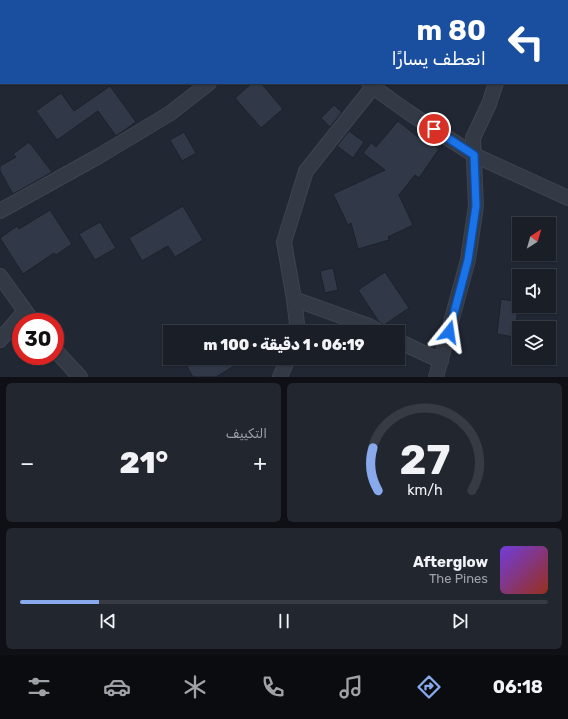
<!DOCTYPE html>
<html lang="ar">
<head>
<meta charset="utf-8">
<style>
  :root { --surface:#191e27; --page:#22272f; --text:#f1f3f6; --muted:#9fa2a7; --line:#373c44; --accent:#88aaed }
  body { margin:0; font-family:Rubik,"Noto Sans Arabic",sans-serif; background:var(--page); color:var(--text); direction:rtl; height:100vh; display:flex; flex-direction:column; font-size:15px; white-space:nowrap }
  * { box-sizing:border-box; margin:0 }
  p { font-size:13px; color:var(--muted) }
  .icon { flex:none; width:22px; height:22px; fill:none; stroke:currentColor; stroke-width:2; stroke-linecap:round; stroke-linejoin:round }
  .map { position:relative; height:377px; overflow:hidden; direction:ltr }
  .drawer { display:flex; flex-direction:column; gap:6px; padding:6px; background:#0e1015; flex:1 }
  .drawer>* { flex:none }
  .hud { position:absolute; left:0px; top:0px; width:568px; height:84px; box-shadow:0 1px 3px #0004,0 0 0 1px var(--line); direction:rtl; background:#1a4fa0; color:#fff; overflow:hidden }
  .needle { width:26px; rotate:37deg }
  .tools { position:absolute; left:512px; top:217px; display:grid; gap:8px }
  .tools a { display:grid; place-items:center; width:44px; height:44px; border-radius:0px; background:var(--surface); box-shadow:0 1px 3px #0004,0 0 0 1px var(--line); font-size:20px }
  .speed { position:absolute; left:12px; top:313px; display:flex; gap:8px; font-size:20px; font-weight:700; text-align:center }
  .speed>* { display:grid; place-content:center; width:52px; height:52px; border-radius:50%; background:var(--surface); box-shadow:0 1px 3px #0004,0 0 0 1px var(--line); line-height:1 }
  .speed .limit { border:6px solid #d22; background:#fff; color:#111 }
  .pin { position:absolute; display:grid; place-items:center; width:34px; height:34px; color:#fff; margin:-17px; border:2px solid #fff; border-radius:50%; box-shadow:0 1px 4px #0007 }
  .me { position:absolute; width:44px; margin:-22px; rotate:15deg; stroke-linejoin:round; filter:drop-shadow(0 0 3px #0008) }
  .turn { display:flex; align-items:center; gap:14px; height:84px; padding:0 16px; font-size:18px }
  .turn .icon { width:52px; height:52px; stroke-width:2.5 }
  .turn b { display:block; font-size:28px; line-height:34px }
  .big { font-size:30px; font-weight:800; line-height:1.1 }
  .drawer .widget { flex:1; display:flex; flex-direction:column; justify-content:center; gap:6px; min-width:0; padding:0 14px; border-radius:6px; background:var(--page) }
  .drawer .dial { align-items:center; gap:0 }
  .dial svg { height:104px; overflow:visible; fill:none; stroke:var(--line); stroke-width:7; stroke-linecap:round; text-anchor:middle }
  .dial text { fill:var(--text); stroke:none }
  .song { display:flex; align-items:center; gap:12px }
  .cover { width:48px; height:48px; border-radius:6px; background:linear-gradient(135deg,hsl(260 70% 55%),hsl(10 70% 35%)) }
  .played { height:4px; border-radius:2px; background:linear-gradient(90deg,var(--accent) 15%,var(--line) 15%) }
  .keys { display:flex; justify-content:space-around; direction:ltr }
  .heat { display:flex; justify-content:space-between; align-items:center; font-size:22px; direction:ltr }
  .drawer .tiles { flex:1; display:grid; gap:6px; grid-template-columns:1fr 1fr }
  .widget:last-child { grid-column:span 2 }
  .trip { position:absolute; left:163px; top:325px; width:242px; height:40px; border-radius:0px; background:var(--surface); box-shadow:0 1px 3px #0004,0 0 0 1px var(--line); font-weight:800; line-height:40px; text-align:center; direction:rtl }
  .dock { display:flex; height:64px; justify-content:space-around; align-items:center; background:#0a0c10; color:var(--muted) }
  .dock .icon { width:28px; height:28px }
  .dock .on { color:var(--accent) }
  .dock b { font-size:18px; color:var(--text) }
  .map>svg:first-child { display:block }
</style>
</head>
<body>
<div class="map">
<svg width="568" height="377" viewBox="0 0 568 377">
  <rect width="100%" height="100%" fill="#212834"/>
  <path fill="#313948" stroke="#1c222c" d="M252,83h9l22,26 -22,19 -26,-30z
    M110,86l26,36 -20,14 -18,-25 -41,29 -21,-29 25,-18 13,18z
    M334,105l8,7 -12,15 -9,-9z
    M398,121l21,17 1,-3 19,14 -20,29 -4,-3 -16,20 14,30 -25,12 1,3 -31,9 -7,-26 -3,2 -15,-31 52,-24 -22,-17 8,-10 5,4z
    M349,131l15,11 -11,16 -16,-12z
    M184,132l12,21 -14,8 -12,-21z
    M29,142l23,30 -39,22 -13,-23v-5l16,-9 -3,-3z
    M183,206l20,34 -28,17 -7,-11 -26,15 -13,-23z
    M50,210l22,34 -16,11 -2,-2 -31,21 -23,-36 17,-12 2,3z
    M100,222l16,26 -21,12 -16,-26z
    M333,268l5,22 -13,3 -5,-22z
    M385,272l24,36 -25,17 -5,-3 -21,-32z
    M501,299l18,3 -5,35 -17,-3z
    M202,358h27l5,8 -18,11h-23l-6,-10z"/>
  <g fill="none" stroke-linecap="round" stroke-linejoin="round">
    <g stroke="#3e444f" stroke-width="16">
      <path id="minor" d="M7,1l2,-1
        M301,1l1,-1
        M525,1v-1
        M369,83l4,4 35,25 66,43 94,43
        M0,211l99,-55 70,-42 40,-31
        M0,276l33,46
        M294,299l75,27 11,6
        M298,332l-4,-33 -10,-57 22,-71 67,-84
        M0,340l25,-29
        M398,341l43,20
        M55,350l25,27
        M280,377l8,-19
        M436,377l32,-117 8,-54 -3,-68 16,-34 7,-21"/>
    </g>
    <use href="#minor" stroke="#343a45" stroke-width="14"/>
  </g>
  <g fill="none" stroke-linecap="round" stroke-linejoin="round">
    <g stroke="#114b97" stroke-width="10">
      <path id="route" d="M434,129l40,26 2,51 -8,54 -19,72"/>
    </g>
    <use href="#route" stroke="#1a73e8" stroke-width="7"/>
  </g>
</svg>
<div class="tools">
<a><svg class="needle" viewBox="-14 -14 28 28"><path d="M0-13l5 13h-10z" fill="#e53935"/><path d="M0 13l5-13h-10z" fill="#9fa2a7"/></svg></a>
<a><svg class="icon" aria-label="sound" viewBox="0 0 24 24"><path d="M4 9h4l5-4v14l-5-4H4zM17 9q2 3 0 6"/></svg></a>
<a><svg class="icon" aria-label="layers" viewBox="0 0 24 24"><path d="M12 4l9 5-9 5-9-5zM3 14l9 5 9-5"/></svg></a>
</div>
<div class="speed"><div class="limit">30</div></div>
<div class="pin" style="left:434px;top:129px;background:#d93025"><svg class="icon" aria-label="arrive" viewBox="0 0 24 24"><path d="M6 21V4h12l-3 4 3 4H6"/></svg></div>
<svg class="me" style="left:449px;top:332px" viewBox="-20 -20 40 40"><path d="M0-17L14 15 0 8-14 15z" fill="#1a73e8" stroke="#fff" stroke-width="4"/></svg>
<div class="trip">06:19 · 1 دقيقة · 100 m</div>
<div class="hud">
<div class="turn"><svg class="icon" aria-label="left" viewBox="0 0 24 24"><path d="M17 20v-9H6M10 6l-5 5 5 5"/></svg><div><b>80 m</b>انعطف يسارًا</div></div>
</div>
</div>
<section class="drawer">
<div class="tiles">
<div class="widget dial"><svg viewBox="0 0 100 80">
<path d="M14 69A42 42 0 1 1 86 69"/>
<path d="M14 69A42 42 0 0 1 10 36" stroke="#88aaed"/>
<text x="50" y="56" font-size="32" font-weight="700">27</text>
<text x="50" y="72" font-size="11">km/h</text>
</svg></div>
<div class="widget"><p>التكييف</p>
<div class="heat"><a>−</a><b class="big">21°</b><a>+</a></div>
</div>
<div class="widget">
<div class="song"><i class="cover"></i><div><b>Afterglow</b><p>The Pines</p></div></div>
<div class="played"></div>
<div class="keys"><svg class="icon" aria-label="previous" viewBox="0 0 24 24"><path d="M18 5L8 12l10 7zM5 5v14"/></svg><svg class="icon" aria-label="pause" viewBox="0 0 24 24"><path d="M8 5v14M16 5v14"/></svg><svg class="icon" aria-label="next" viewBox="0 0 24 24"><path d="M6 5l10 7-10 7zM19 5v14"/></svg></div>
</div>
</div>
</section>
<nav class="dock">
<b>06:18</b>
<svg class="icon on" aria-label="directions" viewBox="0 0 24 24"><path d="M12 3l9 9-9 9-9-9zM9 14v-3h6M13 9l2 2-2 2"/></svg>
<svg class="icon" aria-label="music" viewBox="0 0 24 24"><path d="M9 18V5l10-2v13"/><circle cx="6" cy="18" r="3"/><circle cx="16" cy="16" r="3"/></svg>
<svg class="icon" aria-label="phone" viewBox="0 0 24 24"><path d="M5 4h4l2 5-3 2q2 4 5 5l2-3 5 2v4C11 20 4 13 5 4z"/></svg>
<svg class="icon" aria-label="climate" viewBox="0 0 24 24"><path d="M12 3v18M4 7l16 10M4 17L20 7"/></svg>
<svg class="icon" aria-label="car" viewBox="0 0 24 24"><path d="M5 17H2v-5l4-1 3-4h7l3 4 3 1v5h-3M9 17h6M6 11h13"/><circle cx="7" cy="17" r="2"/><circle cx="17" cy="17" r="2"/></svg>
<svg class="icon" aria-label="filters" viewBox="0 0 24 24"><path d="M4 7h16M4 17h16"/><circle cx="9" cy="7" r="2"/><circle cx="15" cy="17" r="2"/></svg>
</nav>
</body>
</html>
